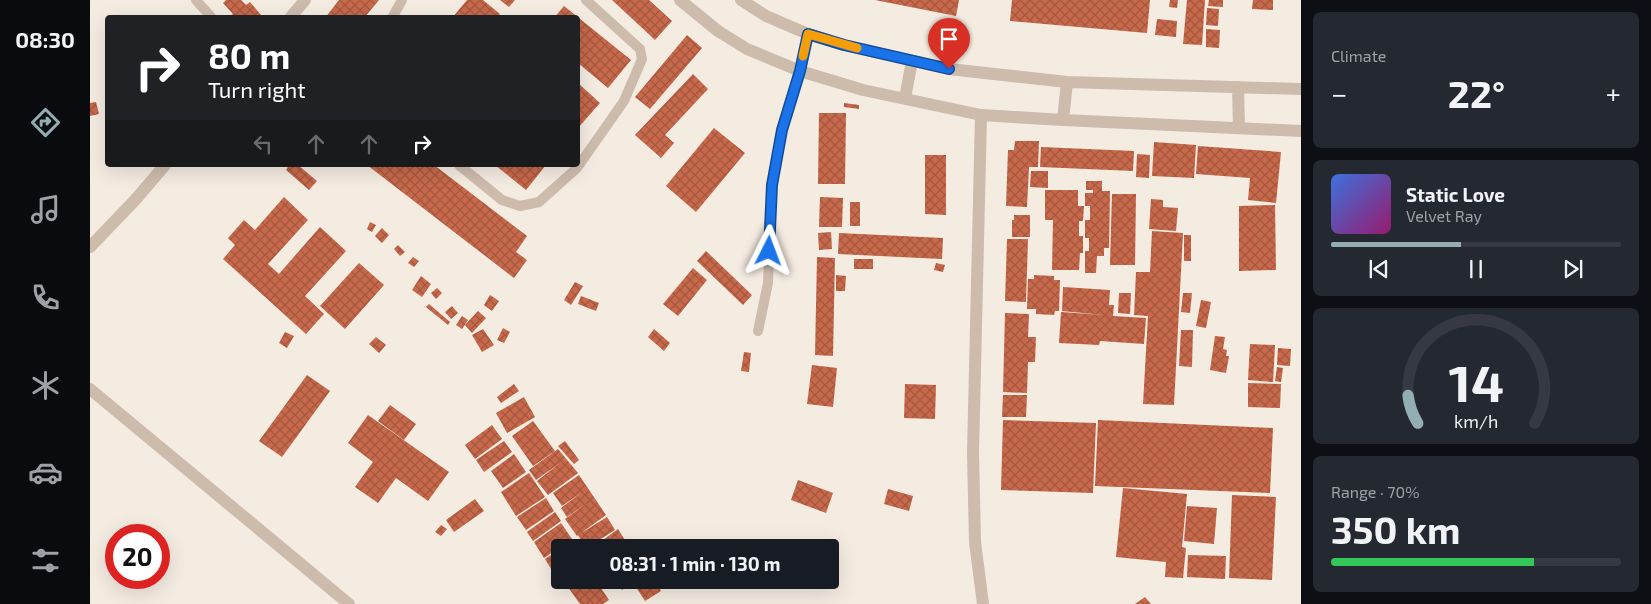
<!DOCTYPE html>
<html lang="en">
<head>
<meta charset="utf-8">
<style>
  :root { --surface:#171b24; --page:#242831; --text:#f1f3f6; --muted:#9ea1a6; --line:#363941; --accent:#92aeb2 }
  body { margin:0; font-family:"Exo 2",sans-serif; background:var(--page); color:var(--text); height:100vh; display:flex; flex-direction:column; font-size:19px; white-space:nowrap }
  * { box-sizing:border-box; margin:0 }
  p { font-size:16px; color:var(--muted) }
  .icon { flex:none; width:28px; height:28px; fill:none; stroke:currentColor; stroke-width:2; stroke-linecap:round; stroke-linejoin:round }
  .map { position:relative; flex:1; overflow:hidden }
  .side { display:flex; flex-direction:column; gap:12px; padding:12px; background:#0d0f14; width:350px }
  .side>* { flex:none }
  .banner { position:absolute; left:15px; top:15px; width:475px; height:152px; border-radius:5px; box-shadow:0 5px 20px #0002; background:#202124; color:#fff; overflow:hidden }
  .speed { position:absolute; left:15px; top:524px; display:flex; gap:10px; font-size:25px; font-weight:700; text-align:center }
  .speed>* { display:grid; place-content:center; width:65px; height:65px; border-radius:50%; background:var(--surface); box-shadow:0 5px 20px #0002; line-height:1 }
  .speed .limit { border:8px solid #d22; background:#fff; color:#111 }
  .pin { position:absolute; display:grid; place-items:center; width:42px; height:42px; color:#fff; margin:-51px -21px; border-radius:50% 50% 50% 0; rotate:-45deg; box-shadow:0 0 5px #0007 }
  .pin .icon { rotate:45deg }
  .me { position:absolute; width:55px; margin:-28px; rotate:3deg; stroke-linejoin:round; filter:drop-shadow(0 0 4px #0008) }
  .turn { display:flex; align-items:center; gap:18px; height:105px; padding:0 20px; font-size:22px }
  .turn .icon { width:65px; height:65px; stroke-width:2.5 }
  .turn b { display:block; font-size:35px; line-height:42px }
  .lanes { display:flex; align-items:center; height:48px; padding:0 20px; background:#0003; justify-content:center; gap:25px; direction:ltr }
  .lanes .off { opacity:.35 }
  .big { font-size:38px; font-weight:700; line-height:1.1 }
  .side .widget { flex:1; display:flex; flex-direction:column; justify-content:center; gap:8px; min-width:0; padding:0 18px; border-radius:8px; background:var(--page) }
  .side .dial { align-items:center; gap:0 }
  .dial svg { height:130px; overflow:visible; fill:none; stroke:var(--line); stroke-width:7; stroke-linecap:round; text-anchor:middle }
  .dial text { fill:var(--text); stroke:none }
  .song { display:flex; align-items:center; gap:15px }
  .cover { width:60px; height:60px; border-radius:8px; background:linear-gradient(135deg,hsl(220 70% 55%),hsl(320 70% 35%)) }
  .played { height:5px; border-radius:2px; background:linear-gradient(90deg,var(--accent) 45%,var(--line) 45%) }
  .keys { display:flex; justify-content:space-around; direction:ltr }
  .heat { display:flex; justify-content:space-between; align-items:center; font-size:28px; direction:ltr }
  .charge { height:8px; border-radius:4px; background:linear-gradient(90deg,#34c759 70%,var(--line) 0) }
  .trip { position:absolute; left:461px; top:539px; width:288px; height:50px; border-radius:5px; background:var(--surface); box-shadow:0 5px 20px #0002; font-weight:700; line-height:50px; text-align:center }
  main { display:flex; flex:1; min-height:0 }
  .dock { display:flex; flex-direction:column; width:90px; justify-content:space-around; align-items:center; background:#090b0e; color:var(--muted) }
  .dock .icon { width:35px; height:35px }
  .dock .on { color:var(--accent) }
  .dock b { font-size:22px; color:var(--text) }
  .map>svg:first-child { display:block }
</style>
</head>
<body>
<main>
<nav class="dock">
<b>08:30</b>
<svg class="icon on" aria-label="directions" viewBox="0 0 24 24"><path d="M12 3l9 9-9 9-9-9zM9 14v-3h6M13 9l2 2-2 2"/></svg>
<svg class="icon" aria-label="music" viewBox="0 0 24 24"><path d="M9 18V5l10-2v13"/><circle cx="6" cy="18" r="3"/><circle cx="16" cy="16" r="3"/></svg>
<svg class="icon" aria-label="phone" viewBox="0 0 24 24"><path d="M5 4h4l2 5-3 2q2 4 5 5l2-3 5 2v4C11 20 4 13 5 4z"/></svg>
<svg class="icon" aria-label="climate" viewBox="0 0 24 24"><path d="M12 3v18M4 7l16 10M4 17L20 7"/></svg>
<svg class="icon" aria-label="car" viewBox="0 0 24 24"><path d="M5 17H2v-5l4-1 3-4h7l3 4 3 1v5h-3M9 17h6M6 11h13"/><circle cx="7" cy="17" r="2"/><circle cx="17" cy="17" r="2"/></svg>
<svg class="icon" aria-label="filters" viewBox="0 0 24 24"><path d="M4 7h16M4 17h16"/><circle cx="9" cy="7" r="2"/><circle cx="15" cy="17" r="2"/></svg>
</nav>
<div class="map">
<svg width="1211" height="604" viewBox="0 0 1211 604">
  <defs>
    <pattern id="building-cross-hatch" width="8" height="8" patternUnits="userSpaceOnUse" patternTransform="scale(1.25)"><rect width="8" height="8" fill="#c8694b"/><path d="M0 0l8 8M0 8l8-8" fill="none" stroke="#a4573f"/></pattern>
  </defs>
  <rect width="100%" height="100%" fill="#f4ebe1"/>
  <path fill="url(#building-cross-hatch)" d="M136,0h15l5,5 4,-3 12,14 -2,2h-29l-1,-2 3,-2 -10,-11z
    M249,0h40l-15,18h-39z
    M377,0h16l17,14 -3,4h-45z
    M410,0h15l-6,7z
    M522,0h37l23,21 -17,19z
    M785,0h84l-3,16z
    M922,0h138l-3,33 -137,-12z
    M1080,0h8l-1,8 -8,-1z
    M1097,0h18l-3,45 -19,-1z
    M1119,0h14v7l-15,-1z
    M1163,0h20v10l-21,-1z
    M474,6l67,54 -23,28 -30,-25v-45h-24z
    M1117,8l12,1 -1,17 -12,-1z
    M1067,19l20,2 -1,16 -21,-2z
    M1116,29l14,1 -1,18 -13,-1z
    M597,35l15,13 -52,61 -15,-12z
    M603,74l15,15 -43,46 9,8 -13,15 -26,-23z
    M488,83l22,20 -22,25z
    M6,102l3,12 -9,2v-13z
    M754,103l15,2v4l-15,-2z
    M729,113h27l-1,71h-27z
    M624,128l31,25 -49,59 -30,-26z
    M925,141h24l-1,26h-9l-2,40 -21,-1 2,-56h6z
    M1064,142l42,3 -2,33 -42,-2z
    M1108,146l83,6 -5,51 -28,-3 2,-22 -54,-4z
    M951,147l93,4 -1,20 -93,-4z
    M1047,154l13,1 -1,23 -13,-1z
    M835,155h21v60l-21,-1z
    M199,165h9l19,16 -8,9 -23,-20z
    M277,165h67l93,71 -11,16 11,8 -13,18z
    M405,165h51l-20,25z
    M941,171h17v17l-18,-1z
    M996,181h16v10h8l-1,57h-5v8h-7l-1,17h-11v-22h4v-13h-4v-18h5v-14h-5v-13h8v-3h-7z
    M955,190h33v16h6l-1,15h-4v15h4v17h-3l-1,17h-27l1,-50h-8z
    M1022,194h24l-1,71h-25z
    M194,197l24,23 -40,44 11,10 41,-47 26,24 -41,45 19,18 -18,20 -83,-75 12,-14 -7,-7 16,-18 11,10z
    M730,197l23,1 -1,29h-23z
    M1061,199l12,1v7l15,1 -2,23 -27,-2z
    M760,202h10v24h-10z
    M1185,205l1,65 -37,1v-65z
    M924,215h16v22h-18v-17h2z
    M280,222l6,3 -4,7 -5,-3z
    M292,228l7,7 -7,8 -7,-7z
    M1062,231l31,2 -9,172 -31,-1 5,-88 -14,-1 2,-43h14z
    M741,232l1,17 -13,1 -1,-17z
    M749,233l104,5 -1,21 -104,-5z
    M1094,235h7v26h-7z
    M917,239h21l-2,63 -21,-1z
    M308,245l7,7 -5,4 -6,-7z
    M616,251l46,44 -9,10 -46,-44z
    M323,257l6,4 -5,6 -6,-4z
    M727,257l18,1 -2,98 -18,-1z
    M764,259h19v10h-19z
    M269,263l25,22 -39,44 -25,-23z
    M846,263l9,2 -2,7 -9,-2z
    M603,268l14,12 -29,36 -15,-12z
    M746,275l10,1 -1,15h-9z
    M944,275l20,1v4h6l-1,31h-4l-1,4 -18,-1v-5h-9l1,-30h6z
    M331,276l10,8 -9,13 -10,-7z
    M485,282l8,4 -12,19 -7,-5z
    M973,287l47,3 -1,15h5l-1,11 33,2 -2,26 -44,-3 -1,4 -40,-2 2,-31 43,3 -42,-4z
    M347,288l5,5 -6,6 -5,-6z
    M1029,293h12l-1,21 -12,-1z
    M1093,293h9l-2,20 -9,-1z
    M400,295l9,6 -7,10 -8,-6z
    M491,296l18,7 -3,8 -18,-7z
    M1111,300l10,2 -5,26 -10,-2z
    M339,304l21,18 -2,3 -22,-18z
    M362,306l6,7 -7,6 -6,-7z
    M388,311l8,7 -14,15 -7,-8z
    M915,313l24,1 -1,23h8l-1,25h-7l-1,31 -24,-1z
    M372,316l6,4 -6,9 -6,-4z
    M413,328l7,4 -6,11 -7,-3z
    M393,329l11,16 -12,7 -10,-17z
    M564,329l16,14 -6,8 -16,-14z
    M1091,330h12l-1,37 -13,-1z
    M195,332l9,4 -7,12 -8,-5z
    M1125,336l10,1 -2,12 4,1 -1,6h3l-3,17 -16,-3z
    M286,337l10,8 -7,8 -10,-9z
    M1160,344l25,1 -2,37 -25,-2z
    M1188,348l13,1 -1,17 -13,-1z
    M654,352l7,1 -2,19 -8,-1z
    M722,365l25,3 -4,39 -26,-3z
    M1187,367l6,1 -2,14 -6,-1z
    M217,375l23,16 -48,66 -23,-16z
    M1158,383l33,1 -1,24 -32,-1z
    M424,384l5,7 -18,12 -4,-6z
    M815,384l31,1 -1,34 -31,-1z
    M913,395h24l-1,22h-24z
    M434,397l11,20 -28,16 -11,-20z
    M300,405l26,19 -12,16 -26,-19z
    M278,415l81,57 -21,29 -32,-23 -18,25 -23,-16 18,-25 -25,-19z
    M913,420l93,3 -3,70 -92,-3z
    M1008,420l175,8 -3,65 -175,-7z
    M443,421l22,30 -22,15 -21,-30z
    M402,425l10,14 -27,20 -10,-14z
    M414,441l8,11 -28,20 -8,-12z
    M475,441l14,19 -5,4 -16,-18z
    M468,449l20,24 -30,22 -11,-14 23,-18 -24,17 -7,-10z
    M424,454l12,18 -23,16 -12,-17z
    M439,473l16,24 -29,19 -15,-24z
    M489,475l27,40 -29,21 -12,-17 24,-17 -22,15 -6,-9 21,-16 -20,14 -9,-13z
    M708,480l35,13 -7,20 -35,-13z
    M1033,488l64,6 -5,53 4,1 -3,30 -18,-1 1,-15 -50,-5z
    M798,489l25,7 -4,15 -25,-7z
    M1142,495l44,2 -4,83 -43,-2z
    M456,498l8,13 -28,19 -9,-13z
    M385,499l9,12 -30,21 -8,-12z
    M1097,506l30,2 -3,36 -30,-3z
    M465,512l6,9 -28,20 -6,-9z
    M517,517l8,13 -29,18 -8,-13z
    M471,523l11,16 -28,19 -10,-16z
    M351,525l6,4 -6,7 -6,-4z
    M528,529l12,19h-38z
    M485,539l6,9h-18z
    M470,549v26l-4,2 -11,-18z
    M1098,555l38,1 -1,23 -38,-2z
    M473,580h40l3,4 -5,4 8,12 -6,4h-23z
    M525,580h22l-15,10z
    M549,580h15l7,11 -16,10 -11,-17z
    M1055,597l6,7h-16z"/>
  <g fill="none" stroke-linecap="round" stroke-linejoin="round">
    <path stroke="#cdbbac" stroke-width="10" d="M106,0l16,18
      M302,18l10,-18
      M369,165l43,35 18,6 19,-4 38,-34 47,-67 18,-42 -2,-10 -54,-49
      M668,331l10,-48 4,-98 10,-55 18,-59 8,-37"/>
    <path stroke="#cdbbac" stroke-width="12" d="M590,0l38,31 29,18 53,22 63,19 118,25 82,5 238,11
      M651,0l25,16 42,18 36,11 105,24 118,13 234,7
      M200,18l15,-18
      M1148,87l1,41
      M815,98l7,-37
      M891,115l-8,338 2,89 8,62
      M973,120l4,-38
      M0,247l46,-48 29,-34
      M0,389l259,215"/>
  </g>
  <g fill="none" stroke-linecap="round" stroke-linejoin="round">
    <g stroke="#114b97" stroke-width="12">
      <path id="route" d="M679,251l3,-66 10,-55 18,-59 8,-37 36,11 105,24"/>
    </g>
    <use href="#route" stroke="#1a73e8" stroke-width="9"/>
    <path stroke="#f59e0b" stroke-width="9" d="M713,56l5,-22 49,14"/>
  </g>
</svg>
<div class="speed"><div class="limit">20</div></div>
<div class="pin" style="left:859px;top:69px;background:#d93025"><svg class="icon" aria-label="arrive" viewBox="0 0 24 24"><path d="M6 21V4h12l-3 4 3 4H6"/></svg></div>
<svg class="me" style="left:679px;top:251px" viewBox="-20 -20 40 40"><path d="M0-17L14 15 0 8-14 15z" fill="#1a73e8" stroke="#fff" stroke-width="4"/></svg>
<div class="trip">08:31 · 1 min · 130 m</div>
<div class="banner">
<div class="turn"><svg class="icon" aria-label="right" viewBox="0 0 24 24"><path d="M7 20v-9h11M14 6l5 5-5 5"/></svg><div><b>80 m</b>Turn right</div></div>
<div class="lanes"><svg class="icon off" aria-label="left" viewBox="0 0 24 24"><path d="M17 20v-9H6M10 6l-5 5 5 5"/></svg><svg class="icon off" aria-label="ahead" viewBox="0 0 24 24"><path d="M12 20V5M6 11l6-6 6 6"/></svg><svg class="icon off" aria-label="ahead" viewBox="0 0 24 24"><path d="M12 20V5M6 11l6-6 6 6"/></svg><svg class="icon" aria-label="right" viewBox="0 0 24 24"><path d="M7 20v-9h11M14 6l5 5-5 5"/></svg></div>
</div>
</div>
<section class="side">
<div class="widget"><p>Climate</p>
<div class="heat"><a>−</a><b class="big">22°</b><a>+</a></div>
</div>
<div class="widget">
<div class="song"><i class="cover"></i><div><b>Static Love</b><p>Velvet Ray</p></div></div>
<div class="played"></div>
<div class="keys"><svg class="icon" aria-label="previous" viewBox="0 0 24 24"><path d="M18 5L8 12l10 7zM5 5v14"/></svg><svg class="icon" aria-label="pause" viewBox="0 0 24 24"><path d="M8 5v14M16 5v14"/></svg><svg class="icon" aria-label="next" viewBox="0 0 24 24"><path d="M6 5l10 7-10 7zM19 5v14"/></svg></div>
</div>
<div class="widget dial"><svg viewBox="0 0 100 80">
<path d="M14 69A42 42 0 1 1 86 69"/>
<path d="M14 69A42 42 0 0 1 8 52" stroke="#92aeb2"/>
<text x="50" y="56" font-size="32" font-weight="700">14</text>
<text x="50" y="72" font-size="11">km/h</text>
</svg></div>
<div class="widget"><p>Range · 70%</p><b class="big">350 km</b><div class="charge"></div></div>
</section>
</main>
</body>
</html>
